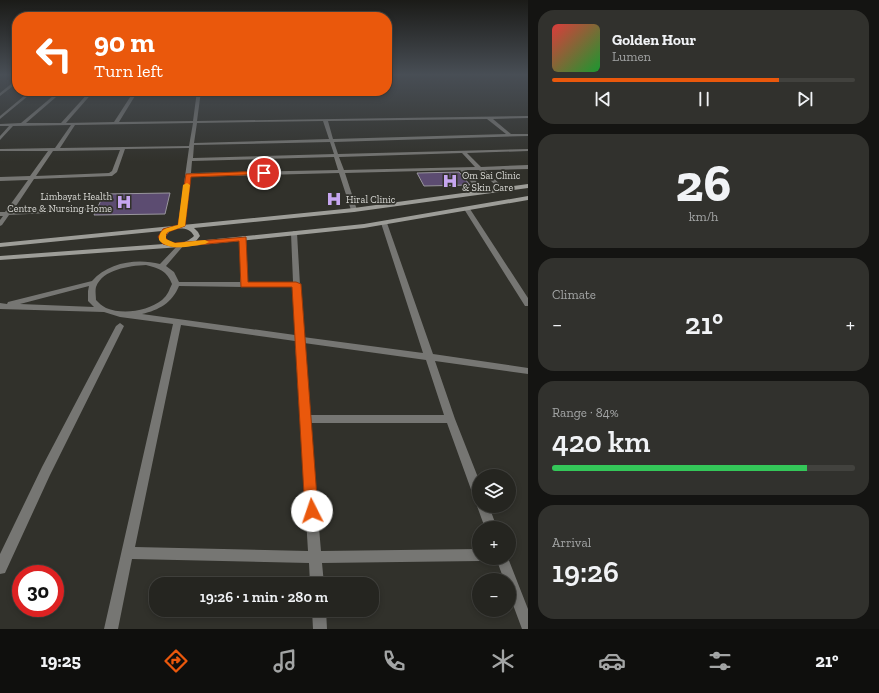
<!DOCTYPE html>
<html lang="en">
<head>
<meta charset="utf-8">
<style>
  :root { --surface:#252520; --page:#31312d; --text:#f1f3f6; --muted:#a3a5a5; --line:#42423e; --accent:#ea580c }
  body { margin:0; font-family:"Zilla Slab",serif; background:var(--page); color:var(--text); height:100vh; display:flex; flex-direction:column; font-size:15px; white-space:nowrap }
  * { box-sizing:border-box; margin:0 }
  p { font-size:13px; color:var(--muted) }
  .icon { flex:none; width:22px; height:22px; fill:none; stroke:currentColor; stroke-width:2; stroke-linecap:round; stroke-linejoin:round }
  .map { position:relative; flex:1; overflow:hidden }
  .panel { display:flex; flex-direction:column; gap:10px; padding:10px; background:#141412; width:351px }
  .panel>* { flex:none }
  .top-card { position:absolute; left:12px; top:12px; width:380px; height:84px; border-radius:16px; box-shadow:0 2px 6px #0003,0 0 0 1px var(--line); background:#ea580c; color:#fff; overflow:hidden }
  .fabs { position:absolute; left:472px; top:469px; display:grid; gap:8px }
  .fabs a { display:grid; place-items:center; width:44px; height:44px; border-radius:50%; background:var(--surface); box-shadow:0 2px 6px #0003,0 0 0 1px var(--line); font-size:20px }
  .speed { position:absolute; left:12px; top:565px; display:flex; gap:8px; font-size:20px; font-weight:700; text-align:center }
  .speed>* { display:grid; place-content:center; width:52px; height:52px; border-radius:50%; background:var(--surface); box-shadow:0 2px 6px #0003,0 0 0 1px var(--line); line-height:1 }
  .speed .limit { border:6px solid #d22; background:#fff; color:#111 }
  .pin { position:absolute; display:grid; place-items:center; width:34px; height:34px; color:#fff; margin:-17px; border:2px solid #fff; border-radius:50%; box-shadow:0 1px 4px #0007 }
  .me { position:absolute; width:44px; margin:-22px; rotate:356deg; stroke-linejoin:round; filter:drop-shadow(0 0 3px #0008) }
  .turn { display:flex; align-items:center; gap:14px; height:84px; padding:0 16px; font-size:18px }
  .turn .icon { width:52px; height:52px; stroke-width:2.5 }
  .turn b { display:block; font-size:28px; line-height:34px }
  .big { font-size:30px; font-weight:600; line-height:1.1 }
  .panel .tile { flex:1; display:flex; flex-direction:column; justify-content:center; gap:6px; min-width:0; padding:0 14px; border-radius:16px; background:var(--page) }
  .panel .dial { align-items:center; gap:0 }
  .dial b { font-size:52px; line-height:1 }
  .song { display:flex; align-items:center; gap:12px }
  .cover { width:48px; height:48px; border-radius:6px; background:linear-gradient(135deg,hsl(0 70% 55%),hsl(130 70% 35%)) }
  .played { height:4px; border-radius:2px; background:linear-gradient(90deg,var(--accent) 75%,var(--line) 75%) }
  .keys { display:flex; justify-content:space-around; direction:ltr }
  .heat { display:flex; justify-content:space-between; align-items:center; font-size:22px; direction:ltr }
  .charge { height:6px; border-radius:3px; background:linear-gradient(90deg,#34c759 84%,var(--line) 0) }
  .trip { position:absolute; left:149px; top:577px; width:230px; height:40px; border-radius:16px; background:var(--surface); box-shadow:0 2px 6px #0003,0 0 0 1px var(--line); font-weight:600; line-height:40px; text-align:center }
  .dock { display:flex; height:64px; justify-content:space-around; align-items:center; background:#0f0f0d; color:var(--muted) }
  .dock .icon { width:28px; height:28px }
  .dock .selected { color:var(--accent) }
  .dock b { font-size:18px; color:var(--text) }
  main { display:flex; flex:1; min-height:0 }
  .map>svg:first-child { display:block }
</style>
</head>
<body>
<main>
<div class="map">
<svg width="528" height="629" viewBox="0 0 528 629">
  <rect width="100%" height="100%" fill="#31312b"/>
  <path fill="#5c4c71" stroke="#99969d" d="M459,172l11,13 -46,1 -7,-13z
    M170,193l-5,21 -71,1 10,-21z"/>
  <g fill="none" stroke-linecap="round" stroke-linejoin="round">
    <path fill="#767673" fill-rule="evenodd" d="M16,80h1v3l-17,13v-3z
      M30,91h4l-34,28v-3z
      M59,91h4l-37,32h35l29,-32h4l-28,32 48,-1 20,-31h4l-19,31 74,-1 4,-30h4l-4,30 331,-5v2l-35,1 18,15h17v2l-194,6 4,12 190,-5v2l-61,2 14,14 47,-2v4l-43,1 20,19v2l-2,1 -24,-22h-13l19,21 1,1 -3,2 -2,-1 -21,-23 -115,3 12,37 -3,2 -3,-2 -12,-37 -149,4 -6,49 -3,2 -3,-2 11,-78 -64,1 -8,23 -5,4 -78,3 -22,33 76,-4 2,1v2l-81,4 -7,10 -2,1v-6l3,-4h-3v-4h5l23,-32 -28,1v-4l30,-1 18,-25h-48v-2l55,-1 16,-23 -58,1 -13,14v-4l9,-10h-9v-2l21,-1zM487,119l19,15 -173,5 -5,-18zM323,121l6,18 -135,4 3,-20zM193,123l-4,23 -129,2 15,-23zM330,142l4,12 -141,4 1,-13zM120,150l-8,21 -3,2 -73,3 17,-25zM462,153l13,14 -131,3 -5,-13zM334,157l4,13 -147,3 1,-12z
      M467,207l3,2 58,89v8h-3l-61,-97z
      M384,221l3,2 46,131 95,14v6l-93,-13 20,58 24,61v20l-4,-1 -2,-4 -26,-72h-137l11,128 158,-2v9h5l-1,1 -4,2 -157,2 2,21h-14l-1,-21 -177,-4 -14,70h-14l69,-305 -53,-7 -16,-5 -104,-3v-6l7,1 1,-2 84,-21c16,-19 46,-23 68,-17l19,-20 2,-1 3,2 -18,21 8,6 5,10h61v-44l3,-2 3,2 2,44h45l-2,-49 3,-2 3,2 6,104 120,16 -42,-130zM146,265c13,3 21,6 26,19 -3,6 -4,11 -10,16 -14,11 -39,15 -56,8 -4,-2 -7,-5 -10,-8 0,-4 -1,-9 0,-13 7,-18 33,-21 50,-22zM89,286l-1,5v10l6,6 -74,-3zM179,286l65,1 49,-1 2,49 -153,-21c17,-4 30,-11 37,-28zM181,325l114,16 13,210 -173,-4zM304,343l122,17 18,55h-134z
      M120,323l4,3 -74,149 -45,98 -5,1v-20l42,-87 74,-141z
      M479,502v4h10l8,22h-12l-8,-22z
      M496,558h12l20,51v20h-6l-13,-35v-14h-5z
      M312,610h14l1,19h-14z"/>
    <path fill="#9d9d98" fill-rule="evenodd" d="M528,184v4l-174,24 -160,16 4,4 2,4 -4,5 168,-17 164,-28v4l-164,28 -183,19 -181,13v-4l164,-12 -5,-7 3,-6 -162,16v-4l354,-35zM175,229c7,-1 15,-1 19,7 -7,7 -23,12 -29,1l5,-6z"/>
  </g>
  <linearGradient id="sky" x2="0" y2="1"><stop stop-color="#1b1b18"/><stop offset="0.46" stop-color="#484e55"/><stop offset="1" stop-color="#484e55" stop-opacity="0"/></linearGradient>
  <rect width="528" height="162" fill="url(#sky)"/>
  <path fill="#ea580c" stroke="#983908" d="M264,171h3v3l-76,3 -6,49 -17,6 -3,5 3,4 7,2 71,-6 2,45h48l5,2 17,227 -2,5 -4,1 -5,-1 -2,-5 -13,-224h-51l-2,-46 -64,6 -12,-3 -5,-7 5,-8 15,-4 8,-51z"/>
  <path fill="#f59e0b" d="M187,183l3,2 -5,41 -17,6 -2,2v5l9,4 30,-3 4,2 -4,2c-14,2 -36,8 -46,-4 0,-12 9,-12 19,-15l5,-40z"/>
  <defs>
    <g id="hospital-bare" transform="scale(1.2)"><path d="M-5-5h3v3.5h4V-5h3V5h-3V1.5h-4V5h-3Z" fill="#c6a6f0" stroke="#31312b" stroke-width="2.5" paint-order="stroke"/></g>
  </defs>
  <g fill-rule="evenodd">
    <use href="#hospital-bare" x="450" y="181"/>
    <use href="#hospital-bare" x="334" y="199"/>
    <use href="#hospital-bare" x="124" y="202"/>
  </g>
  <g text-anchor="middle" stroke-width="3.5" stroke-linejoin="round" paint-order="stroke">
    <g font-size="10" fill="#d9d9d5" stroke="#31312b" text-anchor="start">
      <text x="462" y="179">Om Sai Clinic<tspan x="462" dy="12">&amp; Skin Care</tspan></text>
      <text x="112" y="200" text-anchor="end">Limbayat Health<tspan x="112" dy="12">Centre &amp; Nursing Home</tspan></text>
      <text x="346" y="203">Hiral Clinic</text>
    </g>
  </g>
</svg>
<div class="fabs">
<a><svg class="icon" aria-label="layers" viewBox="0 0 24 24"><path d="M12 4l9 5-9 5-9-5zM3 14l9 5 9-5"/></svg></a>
<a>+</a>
<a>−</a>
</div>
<div class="speed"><div class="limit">30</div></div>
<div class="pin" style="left:264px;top:173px;background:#d93025"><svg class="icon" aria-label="arrive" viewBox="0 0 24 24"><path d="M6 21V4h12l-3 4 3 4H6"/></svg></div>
<svg class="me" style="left:312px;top:511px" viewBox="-20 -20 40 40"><circle r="19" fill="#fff"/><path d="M0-13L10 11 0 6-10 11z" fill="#ea580c"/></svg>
<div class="trip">19:26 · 1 min · 280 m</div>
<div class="top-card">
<div class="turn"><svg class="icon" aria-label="left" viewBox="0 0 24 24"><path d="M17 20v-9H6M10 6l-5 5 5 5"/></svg><div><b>90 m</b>Turn left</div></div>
</div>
</div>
<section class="panel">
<div class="tile">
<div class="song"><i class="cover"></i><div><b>Golden Hour</b><p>Lumen</p></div></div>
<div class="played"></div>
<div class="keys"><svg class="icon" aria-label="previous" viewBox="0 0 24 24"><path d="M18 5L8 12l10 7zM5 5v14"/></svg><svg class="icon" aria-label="pause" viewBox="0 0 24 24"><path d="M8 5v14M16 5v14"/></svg><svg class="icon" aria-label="next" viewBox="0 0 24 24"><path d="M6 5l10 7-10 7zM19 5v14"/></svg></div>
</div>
<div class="tile dial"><b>26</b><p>km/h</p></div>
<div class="tile"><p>Climate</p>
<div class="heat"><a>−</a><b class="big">21°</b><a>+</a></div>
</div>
<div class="tile"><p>Range · 84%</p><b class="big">420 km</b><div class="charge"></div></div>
<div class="tile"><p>Arrival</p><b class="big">19:26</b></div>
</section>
</main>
<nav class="dock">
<b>19:25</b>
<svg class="icon selected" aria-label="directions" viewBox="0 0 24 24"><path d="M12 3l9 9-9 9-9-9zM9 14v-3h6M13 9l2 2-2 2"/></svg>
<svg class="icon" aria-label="music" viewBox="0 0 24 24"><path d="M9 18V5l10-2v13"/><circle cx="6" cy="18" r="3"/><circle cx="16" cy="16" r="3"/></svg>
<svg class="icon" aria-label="phone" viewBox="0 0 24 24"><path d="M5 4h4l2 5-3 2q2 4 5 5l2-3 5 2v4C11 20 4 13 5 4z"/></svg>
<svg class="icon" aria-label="climate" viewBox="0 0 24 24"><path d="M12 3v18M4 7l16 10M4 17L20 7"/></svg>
<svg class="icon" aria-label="car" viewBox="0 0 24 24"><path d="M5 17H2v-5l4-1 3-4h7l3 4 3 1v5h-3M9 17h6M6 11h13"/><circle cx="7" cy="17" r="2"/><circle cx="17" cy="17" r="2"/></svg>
<svg class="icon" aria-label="filters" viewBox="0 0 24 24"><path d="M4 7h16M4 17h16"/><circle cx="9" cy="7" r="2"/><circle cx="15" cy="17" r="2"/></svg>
<b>21°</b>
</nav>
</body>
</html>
